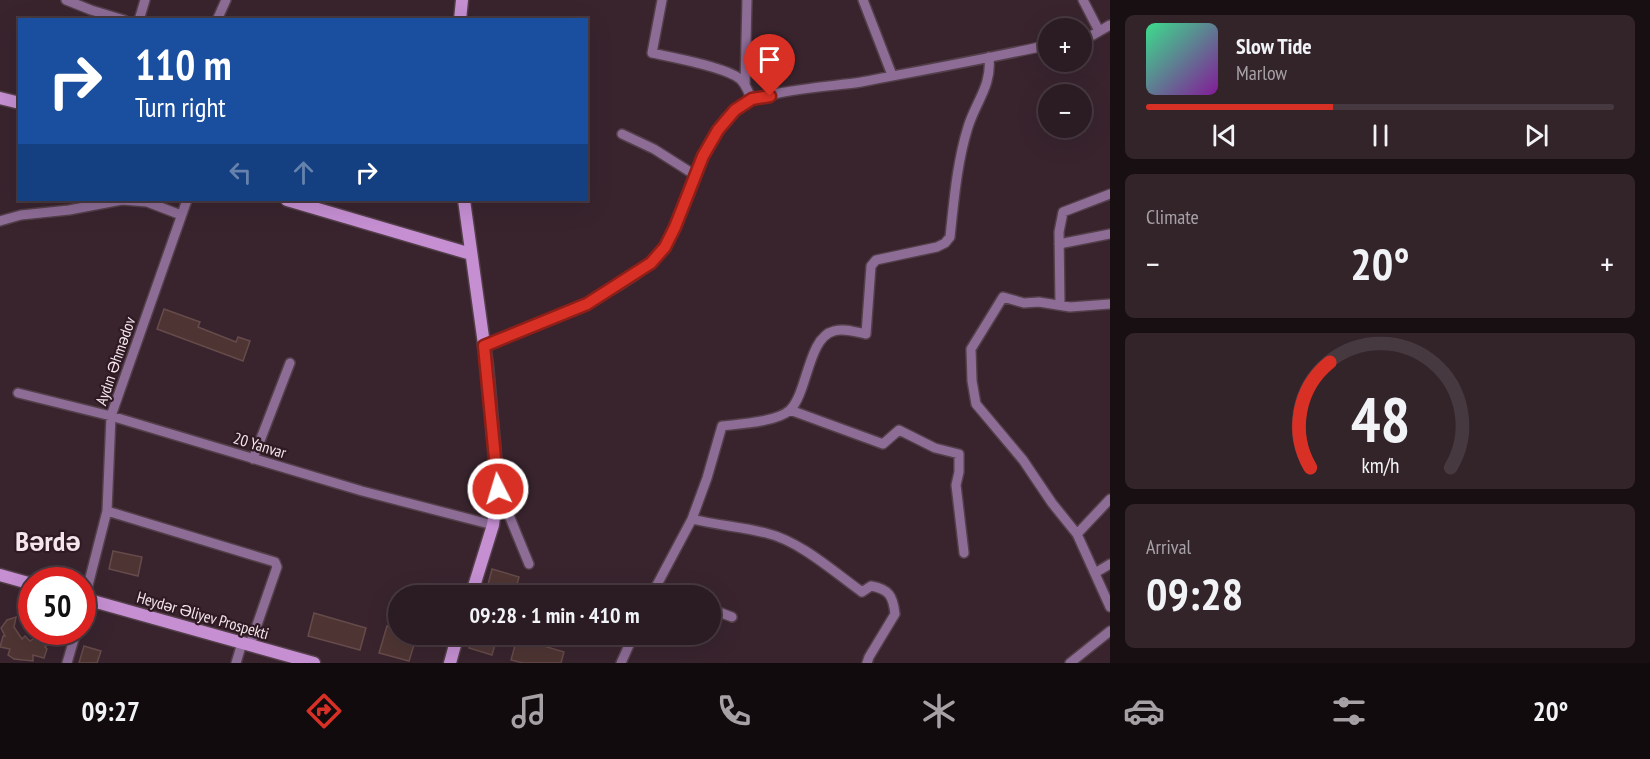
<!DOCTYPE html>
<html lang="en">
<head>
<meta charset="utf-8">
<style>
  :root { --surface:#2b1b22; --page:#33242a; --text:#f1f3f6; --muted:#a6a1a5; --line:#473940; --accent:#d93025 }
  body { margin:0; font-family:"PT Sans Narrow",sans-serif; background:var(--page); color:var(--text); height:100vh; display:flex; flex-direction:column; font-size:22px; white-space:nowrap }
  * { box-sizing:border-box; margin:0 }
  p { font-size:20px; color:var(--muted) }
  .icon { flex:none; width:33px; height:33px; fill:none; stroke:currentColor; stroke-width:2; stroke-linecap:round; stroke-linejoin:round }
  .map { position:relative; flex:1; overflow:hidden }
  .drawer { display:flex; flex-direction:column; gap:15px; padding:15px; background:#180f13; width:540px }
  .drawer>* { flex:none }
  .top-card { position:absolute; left:18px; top:18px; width:570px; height:183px; border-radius:0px; box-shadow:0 6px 24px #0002,0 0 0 2px var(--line); background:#1a4fa0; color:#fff; overflow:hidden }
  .tools { position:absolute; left:1038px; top:18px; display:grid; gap:12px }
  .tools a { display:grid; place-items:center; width:54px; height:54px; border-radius:50%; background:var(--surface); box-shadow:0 6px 24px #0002,0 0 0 2px var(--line); font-size:30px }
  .speed { position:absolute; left:18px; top:567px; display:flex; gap:12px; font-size:30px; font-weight:700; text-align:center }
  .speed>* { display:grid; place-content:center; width:78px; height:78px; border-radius:50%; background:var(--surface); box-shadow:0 6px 24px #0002,0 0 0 2px var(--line); line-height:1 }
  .speed .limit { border:9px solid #d22; background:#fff; color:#111 }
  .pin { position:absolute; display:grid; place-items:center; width:51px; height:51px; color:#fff; margin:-62px -26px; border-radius:50% 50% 50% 0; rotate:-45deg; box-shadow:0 0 6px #0007 }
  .pin .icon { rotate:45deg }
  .me { position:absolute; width:66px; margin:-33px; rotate:355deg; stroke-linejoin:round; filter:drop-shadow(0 0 4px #0008) }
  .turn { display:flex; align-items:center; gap:21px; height:126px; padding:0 18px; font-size:27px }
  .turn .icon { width:78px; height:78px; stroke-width:2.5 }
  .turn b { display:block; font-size:42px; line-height:51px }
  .lanes { display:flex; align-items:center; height:57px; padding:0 18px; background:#0003; justify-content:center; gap:30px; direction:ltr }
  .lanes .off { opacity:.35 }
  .big { font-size:45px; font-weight:700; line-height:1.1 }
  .drawer .widget { flex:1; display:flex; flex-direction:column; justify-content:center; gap:9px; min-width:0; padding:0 21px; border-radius:9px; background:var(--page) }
  .drawer .dial { align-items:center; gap:0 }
  .dial svg { height:156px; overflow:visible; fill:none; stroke:var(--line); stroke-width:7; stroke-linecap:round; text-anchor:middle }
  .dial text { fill:var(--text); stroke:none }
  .song { display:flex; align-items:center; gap:18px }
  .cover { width:72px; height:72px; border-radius:9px; background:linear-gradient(135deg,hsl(150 70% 55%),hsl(290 70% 35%)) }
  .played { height:6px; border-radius:3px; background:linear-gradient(90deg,var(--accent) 40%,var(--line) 40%) }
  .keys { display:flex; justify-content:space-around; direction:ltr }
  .heat { display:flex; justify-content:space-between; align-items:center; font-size:33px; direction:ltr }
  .trip { position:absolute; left:388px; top:585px; width:333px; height:60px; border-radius:30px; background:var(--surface); box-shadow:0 6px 24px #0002,0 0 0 2px var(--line); font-weight:700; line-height:60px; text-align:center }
  .dock { display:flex; height:96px; justify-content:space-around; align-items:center; background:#110b0e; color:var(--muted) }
  .dock .icon { width:42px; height:42px }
  .dock .selected { color:var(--accent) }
  .dock b { font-size:27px; color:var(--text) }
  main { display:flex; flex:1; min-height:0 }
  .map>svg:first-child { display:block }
</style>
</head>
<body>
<main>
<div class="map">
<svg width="1110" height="663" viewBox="0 0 1110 663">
  <rect width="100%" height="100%" fill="#39242e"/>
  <path fill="#4e3534" stroke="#654b4a" stroke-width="1.5" d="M164,309l36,13 -2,5 38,15 2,-5 12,4 -7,20 -86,-32z
    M113,551l29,6 -4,19 -29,-7z
    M492,569l27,8 -5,19h-29z
    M314,613l52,15 -6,22 -52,-14z
    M16,617l-2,10 8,12 3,-3 5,5 13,-9h8l2,6 -8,9 2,2 -3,9 -11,-3v6l-19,-2 -6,-4 2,-6 -10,-2 3,-11h2l-4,-8 6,-8z
    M387,626l12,4v4l18,1 -8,26 -30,-8z
    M473,634h25l-6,21 -23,-7z
    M517,638l47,14 -3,11h-38l-12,-3z
    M84,646l17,5 -4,12h-18z"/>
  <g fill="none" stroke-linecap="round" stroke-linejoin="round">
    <g stroke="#533f49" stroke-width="12">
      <path id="street" d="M66,0l25,10 33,10
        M662,0l-10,53c19,4 74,14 88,26 6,5 8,13 12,21
        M863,0l29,75
        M1083,0l16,31
        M139,20l6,-20
        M217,20l9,-20
        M1082,38l9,-2 19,-11
        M745,85l2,-85
        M622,134l32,15 41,26
        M0,221l21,-6 48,-5 53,-10 25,2 34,13
        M1059,244l51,-10
        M1110,304l-40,3 -31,-5 -15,1 -21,-6 -32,52 1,32 4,23 47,56 29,43 25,31 33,73
        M1060,305l-1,-73 4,-20 47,-18
        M484,346c57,-23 117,-43 166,-82 12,-9 20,-24 25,-37 17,-39 27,-87 59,-117 22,-20 96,-23 127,-28 63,-12 125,-23 187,-37
        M18,393l93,23 251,75 131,34
        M790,410l93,34 16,-14 36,18 24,6v18l-3,13 8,68
        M253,459l37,-96
        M499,491l30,73
        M107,511l168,51 2,5 -27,78
        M692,519c24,6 50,8 74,14 34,8 68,39 96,59l9,-6c18,3 22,10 24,28l-26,43 -2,6
        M1077,534l33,-35
        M1095,573l15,-9
        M655,589l17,7
        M651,596l41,-77 15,-41 15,-52c17,-2 55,-4 68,-16 18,-18 18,-73 44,-79 10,-3 22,1 32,3l5,-68 5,-6 61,-13 8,-4 5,-6c4,-37 7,-75 18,-110 8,-26 24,-41 21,-70
        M82,609l25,-98 4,-95 76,-216
        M711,609l21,8
        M67,663l9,-31
        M236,663l6,-20
        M621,663l13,-29
        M1070,663l40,-32"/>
    </g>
    <g stroke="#533f49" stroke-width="15">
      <path id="secondary" d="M460,20l2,-20
        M0,98l20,5
        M287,200l184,54
        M464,200l23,166 11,123 -5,36 -22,71
        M0,575l32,9
        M82,598l232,65
        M450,663l8,-29"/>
    </g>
    <use href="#street" stroke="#8d6c96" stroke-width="9"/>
    <use href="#secondary" stroke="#c58fd2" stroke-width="12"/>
  </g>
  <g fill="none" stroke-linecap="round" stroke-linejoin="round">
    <g stroke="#8d1f18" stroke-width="15">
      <path id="route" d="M498,489l-14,-143 103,-42 64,-41 14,-16 10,-20 28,-71 15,-26 17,-20 17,-11 18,-3"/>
    </g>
    <use href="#route" stroke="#d93025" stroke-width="10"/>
  </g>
  <g text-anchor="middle" stroke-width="4.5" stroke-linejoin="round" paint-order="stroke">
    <g font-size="16" fill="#f5e6ed" stroke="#2f1a24">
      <text transform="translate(115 361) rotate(-71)" y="6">Aydın Əhmədov</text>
      <text transform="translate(260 445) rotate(17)" y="6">20 Yanvar</text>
      <text transform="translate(203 615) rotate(16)" y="6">Heydər Əliyev Prospekti</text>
    </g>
    <g font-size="28" font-weight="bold" fill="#f5e6ed" stroke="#2f1a24">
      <text x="48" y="551">Bərdə</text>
    </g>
  </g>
</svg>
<div class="tools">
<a>+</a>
<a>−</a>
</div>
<div class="speed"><div class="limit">50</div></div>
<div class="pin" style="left:770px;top:96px;background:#d93025"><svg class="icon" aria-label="arrive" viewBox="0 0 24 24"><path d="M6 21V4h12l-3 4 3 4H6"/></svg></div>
<svg class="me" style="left:498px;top:489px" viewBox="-20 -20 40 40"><circle r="17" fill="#d93025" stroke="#fff" stroke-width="3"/><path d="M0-11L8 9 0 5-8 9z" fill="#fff"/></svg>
<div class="trip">09:28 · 1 min · 410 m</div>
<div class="top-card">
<div class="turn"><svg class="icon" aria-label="right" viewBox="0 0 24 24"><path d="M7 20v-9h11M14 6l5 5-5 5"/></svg><div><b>110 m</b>Turn right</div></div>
<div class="lanes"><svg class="icon off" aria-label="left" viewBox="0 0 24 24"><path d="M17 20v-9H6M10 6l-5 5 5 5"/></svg><svg class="icon off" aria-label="ahead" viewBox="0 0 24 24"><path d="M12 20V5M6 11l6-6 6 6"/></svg><svg class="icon" aria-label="right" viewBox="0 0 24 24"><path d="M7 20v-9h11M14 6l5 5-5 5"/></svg></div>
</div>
</div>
<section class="drawer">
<div class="widget">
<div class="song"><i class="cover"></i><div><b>Slow Tide</b><p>Marlow</p></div></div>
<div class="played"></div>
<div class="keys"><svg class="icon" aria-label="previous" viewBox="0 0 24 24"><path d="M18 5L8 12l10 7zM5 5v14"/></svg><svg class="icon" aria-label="pause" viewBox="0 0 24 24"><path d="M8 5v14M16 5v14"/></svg><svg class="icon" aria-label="next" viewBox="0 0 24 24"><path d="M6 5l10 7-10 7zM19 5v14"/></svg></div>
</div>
<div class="widget"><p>Climate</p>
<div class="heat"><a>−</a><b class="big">20°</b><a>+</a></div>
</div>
<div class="widget dial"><svg viewBox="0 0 100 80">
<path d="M14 69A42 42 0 1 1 86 69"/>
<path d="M14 69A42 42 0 0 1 24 15" stroke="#d93025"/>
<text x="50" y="56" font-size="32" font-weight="700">48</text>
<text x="50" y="72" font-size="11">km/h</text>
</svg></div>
<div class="widget"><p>Arrival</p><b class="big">09:28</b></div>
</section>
</main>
<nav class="dock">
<b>09:27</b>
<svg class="icon selected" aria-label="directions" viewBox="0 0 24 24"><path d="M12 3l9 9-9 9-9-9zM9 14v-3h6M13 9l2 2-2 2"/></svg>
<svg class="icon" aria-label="music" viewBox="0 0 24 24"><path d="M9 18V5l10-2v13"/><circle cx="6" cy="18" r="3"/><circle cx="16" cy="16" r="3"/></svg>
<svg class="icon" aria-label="phone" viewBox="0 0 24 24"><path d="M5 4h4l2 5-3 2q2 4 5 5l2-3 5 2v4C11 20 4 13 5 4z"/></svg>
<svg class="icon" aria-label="climate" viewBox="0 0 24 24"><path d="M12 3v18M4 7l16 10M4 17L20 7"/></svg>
<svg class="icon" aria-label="car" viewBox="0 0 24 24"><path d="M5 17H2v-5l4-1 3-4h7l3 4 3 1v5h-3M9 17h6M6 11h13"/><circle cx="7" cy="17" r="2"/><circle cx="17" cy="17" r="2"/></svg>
<svg class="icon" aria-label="filters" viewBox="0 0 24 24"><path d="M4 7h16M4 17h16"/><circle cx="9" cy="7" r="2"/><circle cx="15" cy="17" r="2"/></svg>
<b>20°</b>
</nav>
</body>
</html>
